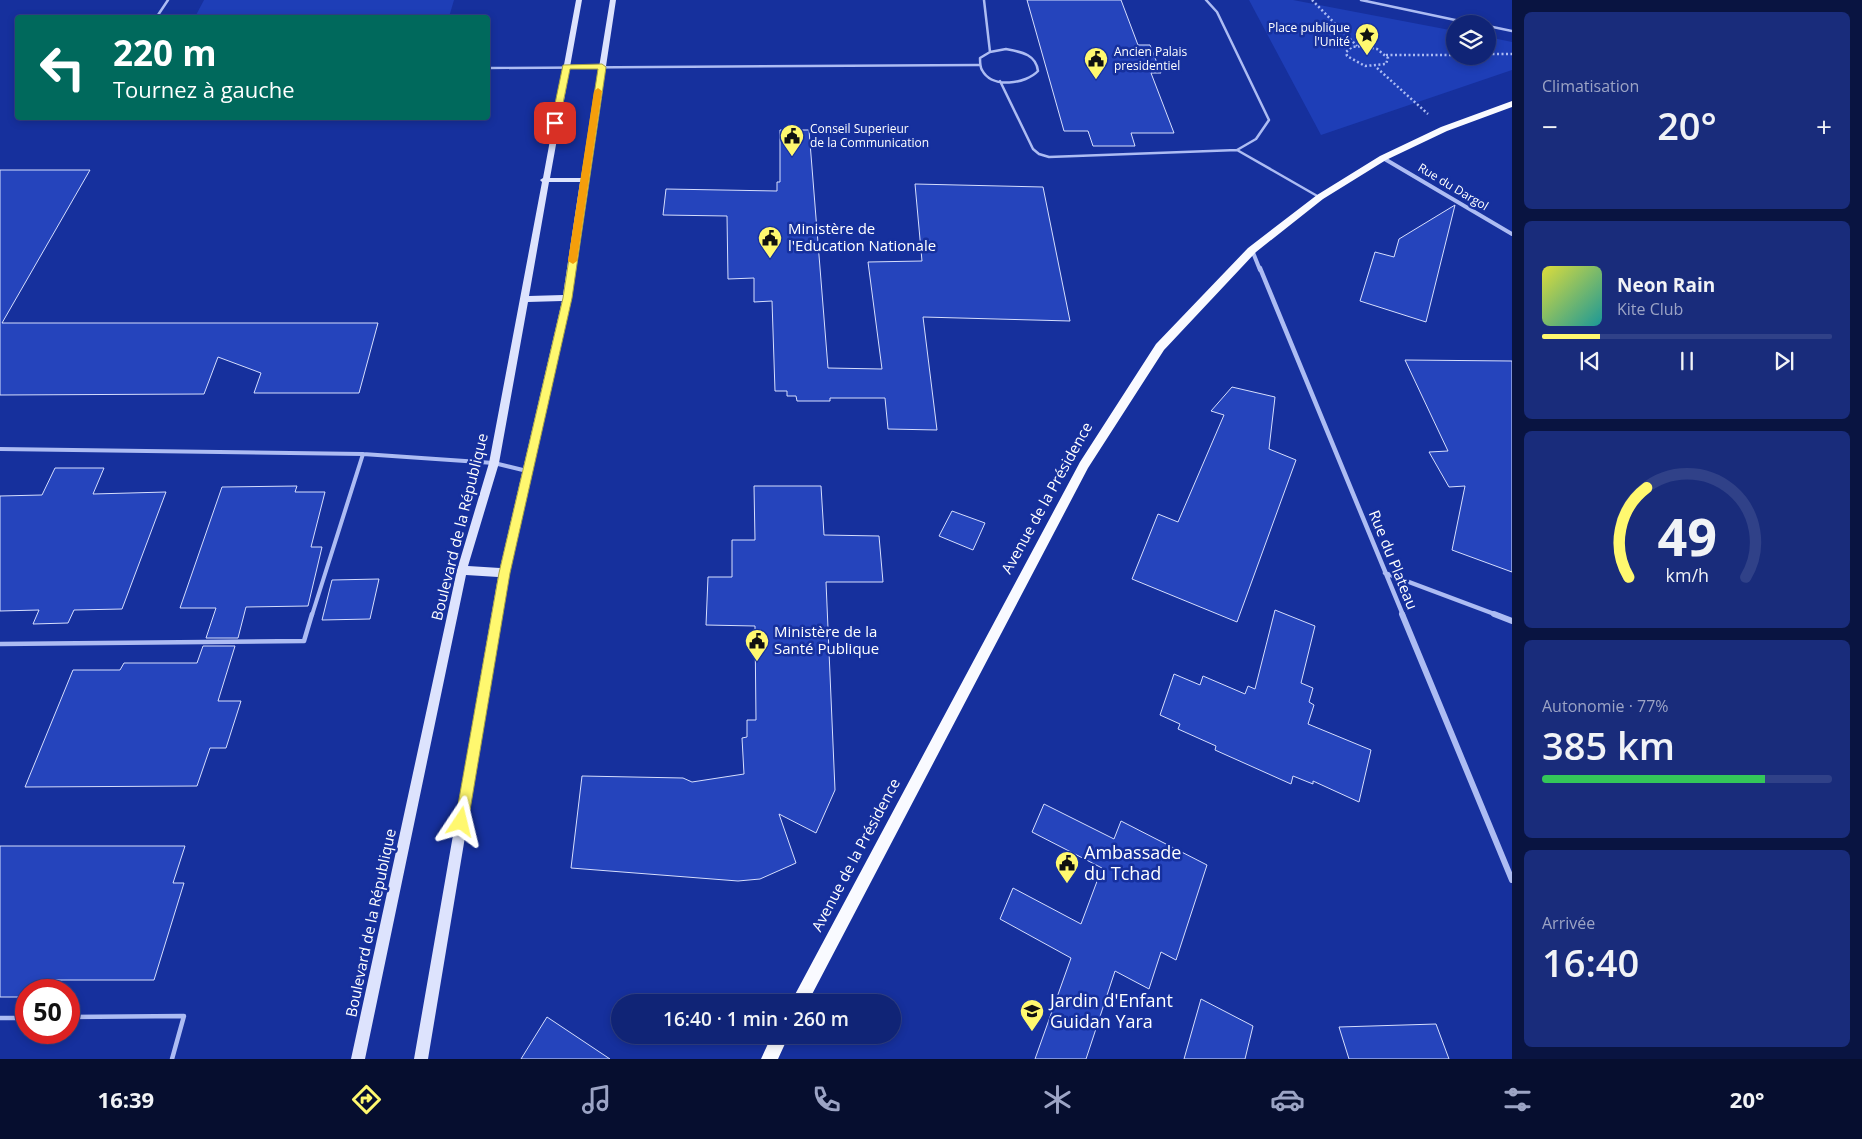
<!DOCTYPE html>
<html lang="fr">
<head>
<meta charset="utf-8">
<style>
  :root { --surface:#102476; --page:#192c7b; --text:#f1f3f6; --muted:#9ca4c5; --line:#304188; --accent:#fff86f }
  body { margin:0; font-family:"Open Sans",sans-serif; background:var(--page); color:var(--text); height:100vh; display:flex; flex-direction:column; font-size:19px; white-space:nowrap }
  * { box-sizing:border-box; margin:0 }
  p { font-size:16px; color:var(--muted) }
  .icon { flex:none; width:28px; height:28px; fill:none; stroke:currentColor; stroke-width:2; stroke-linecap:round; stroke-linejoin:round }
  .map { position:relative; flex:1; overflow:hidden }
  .panel { display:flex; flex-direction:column; gap:12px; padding:12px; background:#091441; width:350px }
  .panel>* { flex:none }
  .guide { position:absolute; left:15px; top:15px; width:475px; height:105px; border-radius:5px; box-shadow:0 2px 8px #0003,0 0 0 1px var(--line); background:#00695c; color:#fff; overflow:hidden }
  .tools { position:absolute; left:1446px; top:15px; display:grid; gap:10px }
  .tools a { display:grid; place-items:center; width:50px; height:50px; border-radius:50%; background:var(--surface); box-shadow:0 2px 8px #0003,0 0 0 1px var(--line); font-size:25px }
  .speed { position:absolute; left:15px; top:979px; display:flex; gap:10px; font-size:25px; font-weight:700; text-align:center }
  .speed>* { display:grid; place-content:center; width:65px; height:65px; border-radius:50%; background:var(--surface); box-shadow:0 2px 8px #0003,0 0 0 1px var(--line); line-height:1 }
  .speed .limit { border:8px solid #d22; background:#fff; color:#111 }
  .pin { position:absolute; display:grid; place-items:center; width:42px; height:42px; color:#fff; margin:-21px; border-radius:10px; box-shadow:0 2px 8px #0006 }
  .me { position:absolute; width:55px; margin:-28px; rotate:10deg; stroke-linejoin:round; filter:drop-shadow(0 0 4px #0008) }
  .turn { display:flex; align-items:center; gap:18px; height:105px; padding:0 15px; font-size:22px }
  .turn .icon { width:65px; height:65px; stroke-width:2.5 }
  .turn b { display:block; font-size:35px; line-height:42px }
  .big { font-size:38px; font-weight:600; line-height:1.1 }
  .panel .widget { flex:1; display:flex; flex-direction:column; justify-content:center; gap:8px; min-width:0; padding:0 18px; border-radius:8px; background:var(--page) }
  .panel .dial { align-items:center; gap:0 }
  .dial svg { height:130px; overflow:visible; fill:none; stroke:var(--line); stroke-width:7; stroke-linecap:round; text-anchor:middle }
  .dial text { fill:var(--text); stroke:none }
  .song { display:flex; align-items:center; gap:15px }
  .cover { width:60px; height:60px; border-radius:8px; background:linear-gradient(135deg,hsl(60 70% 55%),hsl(180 70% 35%)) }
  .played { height:5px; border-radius:2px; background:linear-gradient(90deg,var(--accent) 20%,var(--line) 20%) }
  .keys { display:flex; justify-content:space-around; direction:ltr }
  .heat { display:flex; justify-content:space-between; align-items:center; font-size:28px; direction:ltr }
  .charge { height:8px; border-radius:4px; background:linear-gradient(90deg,#34c759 77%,var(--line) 0) }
  .trip { position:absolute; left:611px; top:994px; width:290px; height:50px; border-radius:25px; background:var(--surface); box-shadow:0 2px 8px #0003,0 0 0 1px var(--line); font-weight:600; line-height:50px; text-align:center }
  .menu { display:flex; height:80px; justify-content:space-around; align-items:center; background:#060e2f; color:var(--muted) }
  .menu .icon { width:35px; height:35px }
  .menu .active { color:var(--accent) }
  .menu b { font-size:22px; color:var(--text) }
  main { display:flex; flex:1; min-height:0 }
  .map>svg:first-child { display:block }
</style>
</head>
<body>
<main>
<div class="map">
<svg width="1512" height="1059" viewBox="0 0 1512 1059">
  <rect width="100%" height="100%" fill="#16309d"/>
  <path fill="#1e3eb7" d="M204,0h250l-5,17h-254z
    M1249,0h44l162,31v25h33v-19l24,5v28l-191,65z"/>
  <path fill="#2544bc" stroke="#d6defd" d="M1027,0h94l17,45h12l11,28h-10l23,60h-43l4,13h-42l-5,-15h-24z
    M780,130h29l19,238 54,1 -14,-107 54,-1 -7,-77 128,3 27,134 -147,-4 14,113 -49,-1 -3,-31h-55v3h-33l-1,-5h-9v-5h-12l-3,-90 -18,1v-24l-26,1 -1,-63 -64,-1 3,-26 111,2v-9h3z
    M0,170h90l-88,153h376l-19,70h-105l7,-20 -43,-16 -14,37 -204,1z
    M1455,205l-29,117 -66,-21 15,-49 19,5 5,-18z
    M1405,360l107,1v211l-60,-22 13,-64 -16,1 -20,-35 19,-1z
    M1232,387l43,10 -6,52 27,11 -59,162 -105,-43 26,-65 20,8 46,-107 -13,-4z
    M55,468h49l-11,26 73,-2 -44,117 -48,1 -6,13 -35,1 6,-14 -39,1v-115l42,-1z
    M297,486l-2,6h30l-14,55h11l-14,59 -62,1 -8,31h-32l10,-30h-36l42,-121z
    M754,486h67l3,49 55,1 4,46h-57l9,208 -19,43 -37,-19 17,49 -36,16 -22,2 -167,-13 11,-92 101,2 9,4 52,-8 -2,-36 5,-1v-17h9l-1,-94 -49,-1 2,-48h24v-37h23z
    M952,511l33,12 -12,27 -34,-14z
    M379,579l-9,40 -48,1 10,-40z
    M1275,610l40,16 -14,57 12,5 -4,14 5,3 -6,19 63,26 -12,52 -46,-21v3l-20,-8 -2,8 -76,-34 1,-4 -38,-17 2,-5 -20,-9 14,-41 26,11 3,-9 42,18 3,-8 7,3z
    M203,646h32l-17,55h23l-15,47h-16l-13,38 -172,1 48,-117h47l4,-7h73z
    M1044,804l70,35 7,-18 86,44 -31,95 -15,-8 -12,37 -34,-18 -29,88h-51l36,-101 -71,-39 13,-31 68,36 21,-56 -70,-36z
    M0,846h185l-12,37h11l-30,97h-106l-4,10h-18v7h-26z
    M1201,999l52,27 -8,33h-61z
    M547,1017l63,42h-89z
    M1436,1024l13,35h-100l-10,-32z"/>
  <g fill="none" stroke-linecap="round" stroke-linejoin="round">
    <path stroke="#adbcf3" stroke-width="2.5" stroke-dasharray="2 2.5" stroke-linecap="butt" d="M1312,0l45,46
      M1363,46l14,3 11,9 -2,6 -21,2 -18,-10 -1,-4 6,-5z
      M1488,54h24
      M1386,55h69
      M1377,68l51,46"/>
    <path stroke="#adbcf3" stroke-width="2.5" d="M984,0l6,52
      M1361,0l113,24
      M156,18l12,-18
      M1488,26l24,5
      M1006,49c15,3 30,5 32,22 -12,13 -46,18 -56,-1 -2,-3 -2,-8 -2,-12l10,-6z
      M488,68l491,-3
      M1000,81l33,68 6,5 10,3 188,-7 19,-11 13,-19 -52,-108 -11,-12
      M1237,150l82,47"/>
    <path stroke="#adbcf3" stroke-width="4" d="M0,449l363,5 131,9 33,8
      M312,615l51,-161"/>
    <path stroke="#adbcf3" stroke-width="4.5" d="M0,644l304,-3 8,-27
      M69,1017l115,-1 -12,43
      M0,1018h26"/>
    <path stroke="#adbcf3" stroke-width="4" d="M1383,158l129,76
      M1252,250l8,20"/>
    <path stroke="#adbcf3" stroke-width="4.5" d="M1260,268l143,347
      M1385,573l112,42"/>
    <path stroke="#adbcf3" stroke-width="6" d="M1402,614l110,266
      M1494,614l18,7"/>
    <path fill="#dde3fd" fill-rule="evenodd" d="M576,0h6l-32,178h31l29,-178h6l-45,298 -62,275 -81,486h-14l84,-482 -32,-2 -101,484h-14l106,-489 32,-107 53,-281 -2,-2 3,-2zM549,182h31l-17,113 -34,1zM562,301l-62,267 -32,-2 31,-103 29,-161z"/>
    <path fill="#f9faff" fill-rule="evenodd" d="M1512,101v6l-65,24 -61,29 -63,39 -67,53 -92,98 -76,118 -280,534h-17l289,-540 76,-118 92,-96 69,-53 63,-39 61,-29z
      M772,1035h17l-11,24h-17z"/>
  </g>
  <path fill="#fff86f" stroke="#a6a148" d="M602,64l4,3 -34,231 -62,275 -42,249 -2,4 -5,2 -4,-2 -2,-4 44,-249 64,-275 35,-229h-28l-11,54 -4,3 -4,-3 12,-58z"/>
  <path fill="#f59e0b" d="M598,88l4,3 -25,170 -4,3 -5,-3 26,-170z"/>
  <defs>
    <g id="sight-pin" transform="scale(1.25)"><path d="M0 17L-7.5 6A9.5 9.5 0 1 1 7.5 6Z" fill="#fff86f" stroke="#16309d"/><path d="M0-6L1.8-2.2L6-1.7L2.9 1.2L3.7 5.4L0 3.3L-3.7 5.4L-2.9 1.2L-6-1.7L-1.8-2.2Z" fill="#111"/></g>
    <g id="civic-pin" transform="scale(1.25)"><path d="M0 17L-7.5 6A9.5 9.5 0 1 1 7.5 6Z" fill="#fff86f" stroke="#16309d"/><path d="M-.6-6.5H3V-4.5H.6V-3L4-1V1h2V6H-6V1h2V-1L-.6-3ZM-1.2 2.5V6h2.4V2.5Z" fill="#111"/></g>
    <g id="school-pin" transform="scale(1.25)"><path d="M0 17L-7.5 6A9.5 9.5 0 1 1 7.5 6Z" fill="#fff86f" stroke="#16309d"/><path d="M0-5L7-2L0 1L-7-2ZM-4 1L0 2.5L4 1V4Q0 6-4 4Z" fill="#111"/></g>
  </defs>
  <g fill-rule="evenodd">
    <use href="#sight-pin" x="1367" y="35"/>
    <use href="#civic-pin" x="1096" y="59"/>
    <use href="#civic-pin" x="792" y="136"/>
    <use href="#civic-pin" x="770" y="238"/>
    <use href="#civic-pin" x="757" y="641"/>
    <use href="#civic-pin" x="1067" y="863"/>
    <use href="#school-pin" x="1032" y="1011"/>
  </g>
  <g text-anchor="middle" stroke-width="5" stroke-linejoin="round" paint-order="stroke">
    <g font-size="12" fill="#fff" stroke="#16309d" text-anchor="start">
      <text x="1350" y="32" text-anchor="end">Place publique<tspan x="1350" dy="14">l'Unité</tspan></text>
      <text x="1114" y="56">Ancien Palais<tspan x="1114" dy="14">presidentiel</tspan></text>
      <text x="810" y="133">Conseil Superieur<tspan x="810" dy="14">de la Communication</tspan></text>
    </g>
    <g font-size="12" fill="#fff" stroke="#16309d">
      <text transform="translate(1453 187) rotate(31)" y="4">Rue du Dargol</text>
    </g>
    <g font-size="15" fill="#fff" stroke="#16309d" text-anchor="start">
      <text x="788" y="234">Ministère de<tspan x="788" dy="17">l'Education Nationale</tspan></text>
      <text x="774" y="637">Ministère de la<tspan x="774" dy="17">Santé Publique</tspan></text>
    </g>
    <g font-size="15" fill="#fff" stroke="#16309d">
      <text transform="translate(1047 498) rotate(-61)" y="5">Avenue de la Présidence</text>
      <text transform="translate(460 527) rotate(-76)" y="5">Boulevard de la République</text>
      <text transform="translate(1393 560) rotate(68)" y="5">Rue du Plateau</text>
      <text transform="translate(856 855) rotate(-62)" y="5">Avenue de la Présidence</text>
      <text transform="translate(371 923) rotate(-78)" y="5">Boulevard de la République</text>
    </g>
    <g font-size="18" fill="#fff" stroke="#16309d" text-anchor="start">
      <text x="1084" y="859">Ambassade<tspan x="1084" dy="21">du Tchad</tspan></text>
      <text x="1050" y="1007">Jardin d'Enfant<tspan x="1050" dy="21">Guidan Yara</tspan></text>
    </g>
  </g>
</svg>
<div class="tools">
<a><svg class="icon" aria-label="layers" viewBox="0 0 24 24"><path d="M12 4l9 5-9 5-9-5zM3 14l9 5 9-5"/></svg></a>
</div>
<div class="speed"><div class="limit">50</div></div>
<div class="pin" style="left:555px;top:123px;background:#d93025"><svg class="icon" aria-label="arrive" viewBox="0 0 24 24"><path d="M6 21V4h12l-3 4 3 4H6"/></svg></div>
<svg class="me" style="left:461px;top:822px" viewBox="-20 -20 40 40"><path d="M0-17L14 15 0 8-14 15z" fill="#fff86f" stroke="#fff" stroke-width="4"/></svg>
<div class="trip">16:40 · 1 min · 260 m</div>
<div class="guide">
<div class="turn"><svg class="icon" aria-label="left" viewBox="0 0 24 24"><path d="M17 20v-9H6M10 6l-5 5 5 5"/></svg><div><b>220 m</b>Tournez à gauche</div></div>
</div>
</div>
<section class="panel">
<div class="widget"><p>Climatisation</p>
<div class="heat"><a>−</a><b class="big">20°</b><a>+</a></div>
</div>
<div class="widget">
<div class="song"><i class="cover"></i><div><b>Neon Rain</b><p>Kite Club</p></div></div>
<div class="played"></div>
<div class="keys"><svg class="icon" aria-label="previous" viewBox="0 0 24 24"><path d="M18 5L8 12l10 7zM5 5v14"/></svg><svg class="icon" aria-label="pause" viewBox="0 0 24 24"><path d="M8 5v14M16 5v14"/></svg><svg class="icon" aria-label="next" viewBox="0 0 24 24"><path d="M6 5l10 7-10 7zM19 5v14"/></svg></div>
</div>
<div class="widget dial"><svg viewBox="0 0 100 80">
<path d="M14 69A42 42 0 1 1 86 69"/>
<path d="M14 69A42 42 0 0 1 25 14" stroke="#fff86f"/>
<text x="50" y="56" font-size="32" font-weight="700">49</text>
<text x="50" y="72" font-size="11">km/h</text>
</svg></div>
<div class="widget"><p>Autonomie · 77%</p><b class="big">385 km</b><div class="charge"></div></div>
<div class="widget"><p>Arrivée</p><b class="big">16:40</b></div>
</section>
</main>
<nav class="menu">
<b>16:39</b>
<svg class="icon active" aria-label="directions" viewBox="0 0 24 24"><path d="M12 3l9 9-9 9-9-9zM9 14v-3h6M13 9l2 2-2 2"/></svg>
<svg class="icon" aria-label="music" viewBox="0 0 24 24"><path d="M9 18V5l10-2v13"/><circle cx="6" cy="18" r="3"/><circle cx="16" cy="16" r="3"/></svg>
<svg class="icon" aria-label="phone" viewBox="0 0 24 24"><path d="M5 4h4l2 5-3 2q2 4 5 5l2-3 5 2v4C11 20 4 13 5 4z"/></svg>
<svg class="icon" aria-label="climate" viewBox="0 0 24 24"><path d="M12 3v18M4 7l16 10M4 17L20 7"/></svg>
<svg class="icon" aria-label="car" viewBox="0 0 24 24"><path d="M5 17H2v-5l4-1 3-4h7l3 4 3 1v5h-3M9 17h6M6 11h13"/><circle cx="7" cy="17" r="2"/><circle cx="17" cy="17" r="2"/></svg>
<svg class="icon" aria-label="filters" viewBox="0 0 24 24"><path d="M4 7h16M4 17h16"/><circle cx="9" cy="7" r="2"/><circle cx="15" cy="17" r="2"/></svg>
<b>20°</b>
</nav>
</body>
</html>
